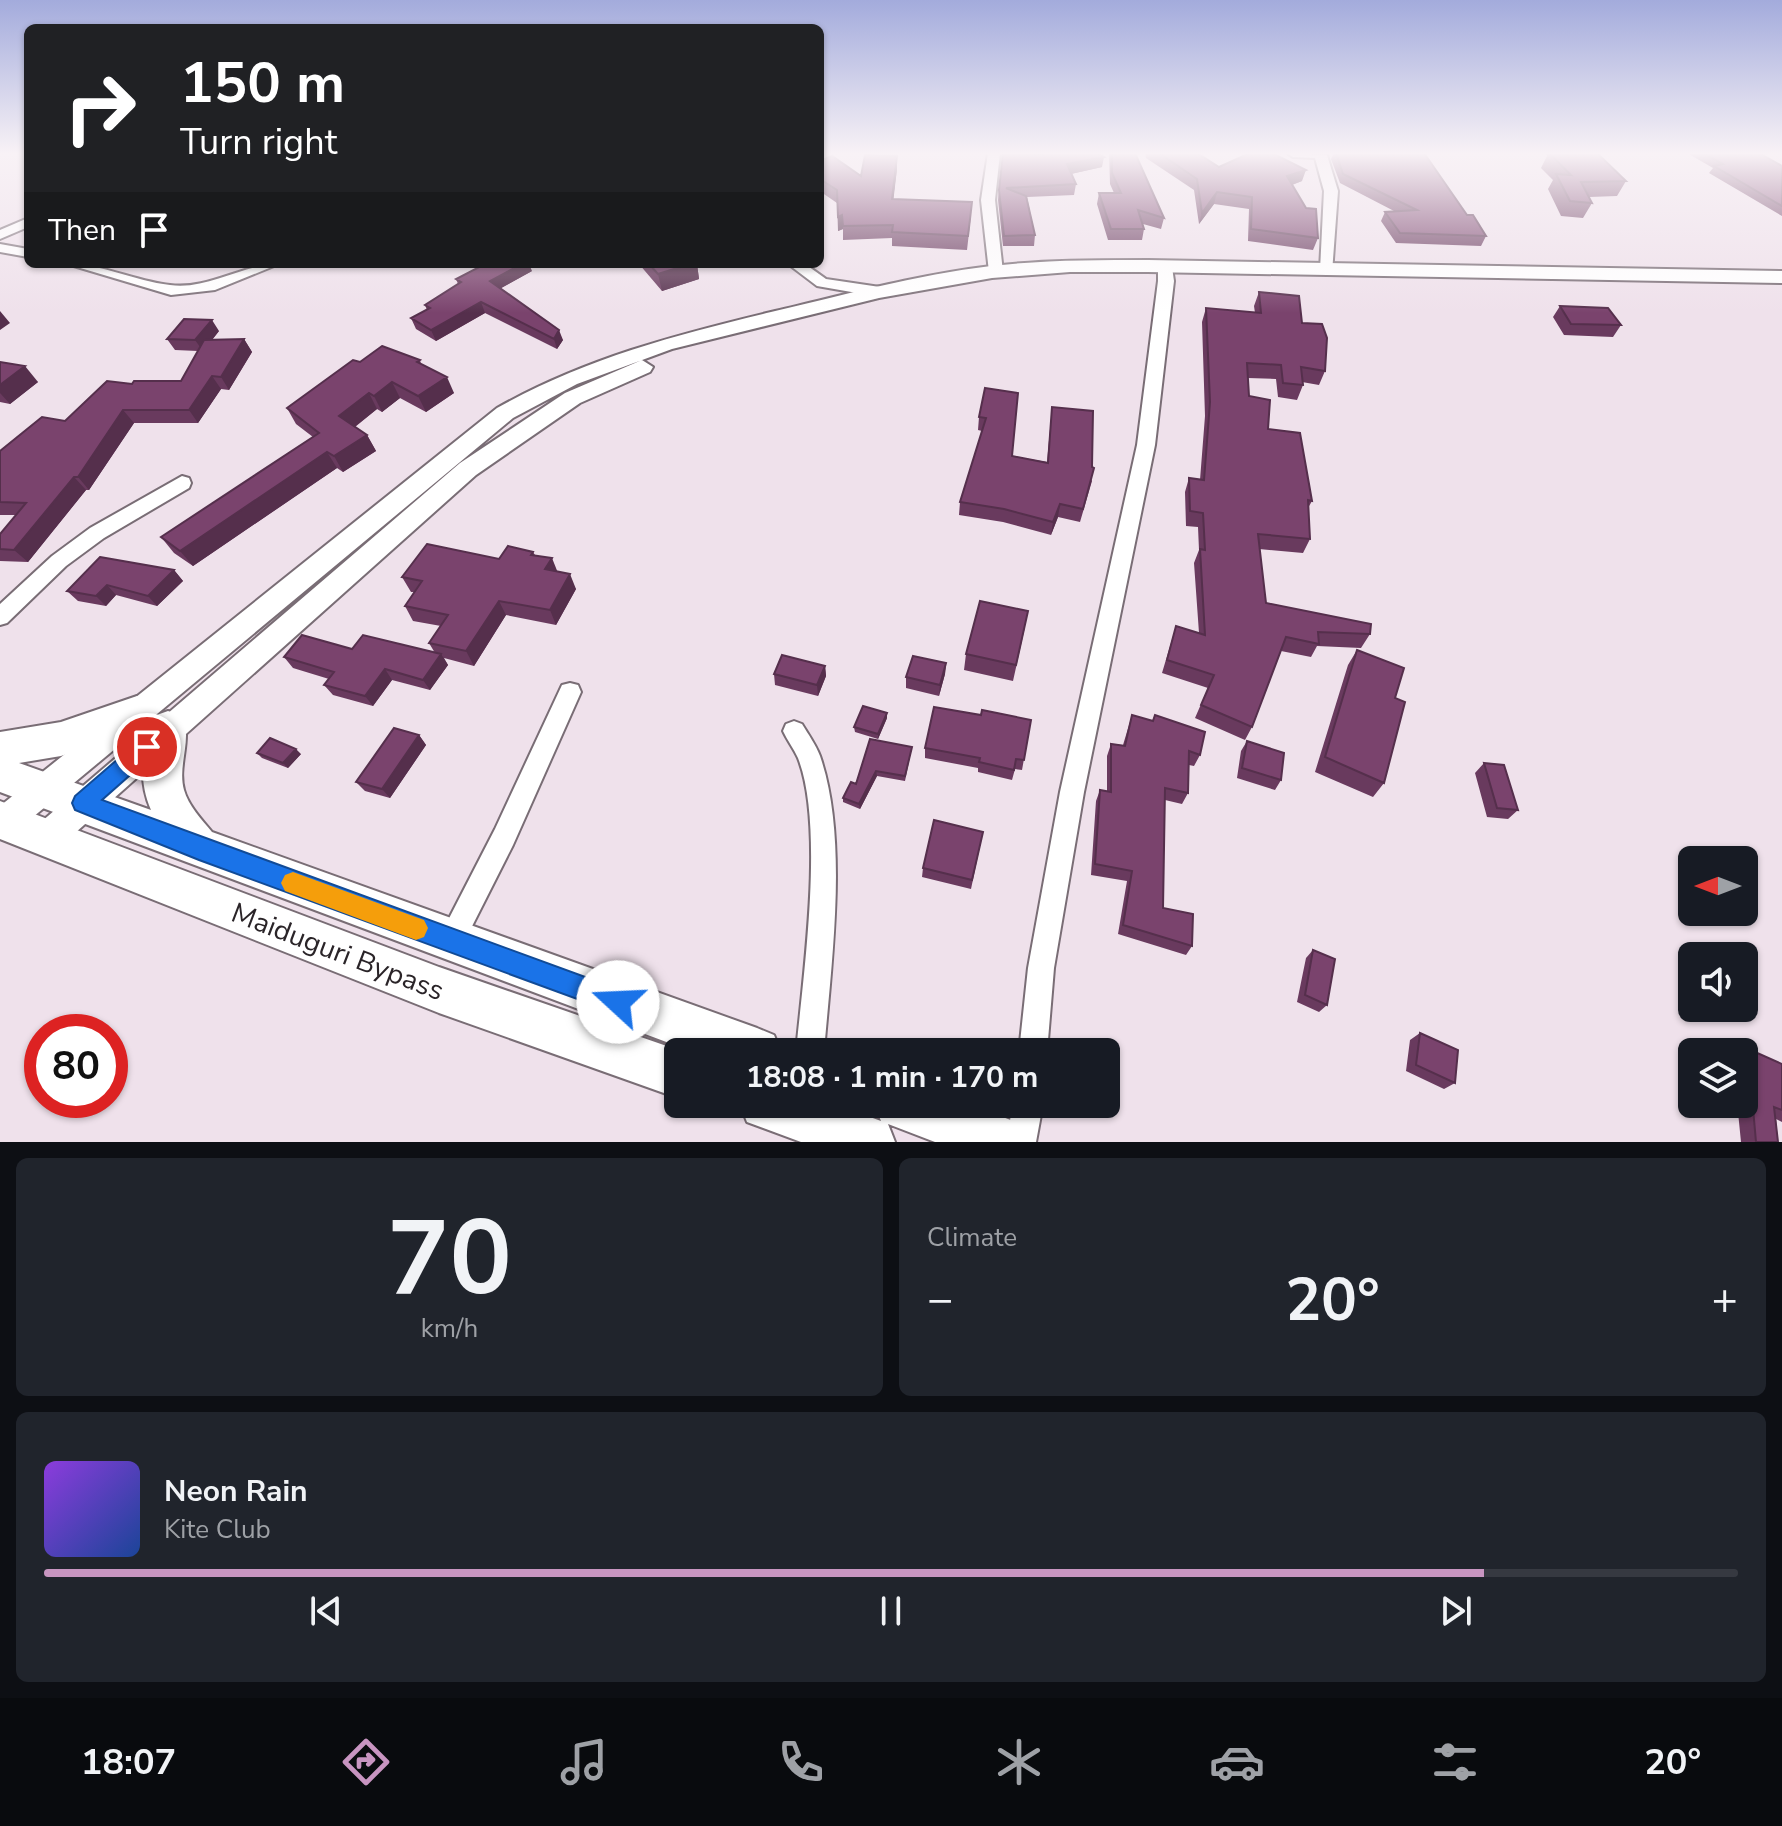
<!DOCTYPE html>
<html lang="en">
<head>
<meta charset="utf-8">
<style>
  :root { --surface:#171b24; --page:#20242c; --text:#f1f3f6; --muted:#9ea1a6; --line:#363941; --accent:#c895c1 }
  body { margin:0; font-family:"Nunito Sans",sans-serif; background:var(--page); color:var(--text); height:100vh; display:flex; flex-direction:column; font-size:30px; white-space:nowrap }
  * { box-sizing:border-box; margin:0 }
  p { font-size:26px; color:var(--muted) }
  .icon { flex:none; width:44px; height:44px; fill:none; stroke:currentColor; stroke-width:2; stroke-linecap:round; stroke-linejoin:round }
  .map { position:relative; height:1142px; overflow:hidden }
  .drawer { display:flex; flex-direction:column; gap:16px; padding:16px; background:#0d0f14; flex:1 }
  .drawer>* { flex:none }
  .top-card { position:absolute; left:24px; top:24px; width:800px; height:244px; border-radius:12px; box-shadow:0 2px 6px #0004; background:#202124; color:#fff; overflow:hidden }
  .needle { width:52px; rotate:270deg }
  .tools { position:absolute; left:1678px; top:846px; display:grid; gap:16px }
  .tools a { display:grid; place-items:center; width:80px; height:80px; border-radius:12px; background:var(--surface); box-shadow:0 2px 6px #0004; font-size:40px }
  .speed { position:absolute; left:24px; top:1014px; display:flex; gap:16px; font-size:40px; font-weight:700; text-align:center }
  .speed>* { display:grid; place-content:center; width:104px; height:104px; border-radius:50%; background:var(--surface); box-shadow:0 2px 6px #0004; line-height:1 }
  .speed .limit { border:12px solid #d22; background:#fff; color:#111 }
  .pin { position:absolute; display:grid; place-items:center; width:68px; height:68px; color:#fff; margin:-34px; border:4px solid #fff; border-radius:50%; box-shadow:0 2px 8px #0007 }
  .me { position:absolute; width:88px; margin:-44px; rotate:290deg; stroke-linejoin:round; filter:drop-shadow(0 0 6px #0008) }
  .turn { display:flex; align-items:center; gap:28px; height:168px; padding:0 24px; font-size:36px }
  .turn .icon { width:104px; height:104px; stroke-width:2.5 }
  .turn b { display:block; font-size:56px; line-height:68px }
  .then { display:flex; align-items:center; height:76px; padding:0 24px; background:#0003; gap:16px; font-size:30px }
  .big { font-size:60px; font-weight:700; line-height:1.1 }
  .drawer .widget { flex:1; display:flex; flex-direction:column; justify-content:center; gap:12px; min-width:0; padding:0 28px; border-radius:12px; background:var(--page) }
  .drawer .dial { align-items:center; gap:0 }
  .dial b { font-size:104px; line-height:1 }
  .song { display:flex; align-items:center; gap:24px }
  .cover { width:96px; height:96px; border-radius:12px; background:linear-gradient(135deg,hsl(270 70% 55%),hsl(220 70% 35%)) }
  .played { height:8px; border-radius:4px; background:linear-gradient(90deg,var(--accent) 85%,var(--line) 85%) }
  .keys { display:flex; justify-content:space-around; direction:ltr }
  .heat { display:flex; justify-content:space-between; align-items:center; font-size:44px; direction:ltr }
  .drawer .tiles { flex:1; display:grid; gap:16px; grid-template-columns:1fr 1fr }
  .widget:last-child { grid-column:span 2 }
  .trip { position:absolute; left:664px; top:1038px; width:456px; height:80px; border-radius:12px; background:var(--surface); box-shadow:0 2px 6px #0004; font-weight:700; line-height:80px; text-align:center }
  .dock { display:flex; height:128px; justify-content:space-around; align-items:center; background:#090b0e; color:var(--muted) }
  .dock .icon { width:56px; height:56px }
  .dock .selected { color:var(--accent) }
  .dock b { font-size:36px; color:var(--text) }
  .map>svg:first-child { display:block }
</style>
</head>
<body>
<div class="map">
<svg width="1782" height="1142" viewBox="0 0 1782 1142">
  <rect width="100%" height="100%" fill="#efe1eb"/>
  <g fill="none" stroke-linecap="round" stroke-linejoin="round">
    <g stroke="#796d75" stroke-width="4">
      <path id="minor" d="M988,153h12l-5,47 8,72 -7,4 -7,-4 -8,-72z
        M1287,153l40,2 11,36 -6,82 -5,1 -7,-4 4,-79 -9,-33 -22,-1z
        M28,218v9l-28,12v-9z
        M0,244l28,5v8l-28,-5z
        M1165,263l7,4 2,14 -19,164 -71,347 -30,176 -7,84h-28l9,-84 32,-176 77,-347 21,-164v-14z
        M67,264c36,0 67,17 103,21 39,5 72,-21 109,-21l-64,26 -44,5z
        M788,264h17l21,15 54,8 8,5 -8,5 -63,-11z
        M182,476l7,2 2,5 -2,5 -85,50 -38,28 -59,57 -7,2v-21l52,-48 38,-28z
        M570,683l8,2 3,7 -68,153 -53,105 -9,4 -9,-4 -4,-9 4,-9 53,-103 67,-144z
        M794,721l8,3c6,10 14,21 18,32 29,84 11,208 4,296h-28c7,-75 29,-226 2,-294 -4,-9 -11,-18 -15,-27l3,-7z
        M1013,1104h30l-7,38h-30z"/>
    </g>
    <g stroke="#796d75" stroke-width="4">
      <path id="tertiary" d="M1148,260l634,11v12l-634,-11h-78l-78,6 -113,20 -207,51 -95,35 -64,34 -498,414 -15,3v-29l497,-398c87,-49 178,-73 274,-96 73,-17 145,-37 220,-46 52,-6 105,-6 157,-6z
        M642,360l11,7 -3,5 -70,31 -104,72 -420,375 -11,4 -11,-4 -5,-11 5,-11 426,-365 105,-70z"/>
    </g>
    <g stroke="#796d75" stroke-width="4">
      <path id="trunk" d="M137,696l13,4 6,12 -6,12 -89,32 -42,7 132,47c-13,-29 -10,-65 3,-94l14,-5 14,5c11,23 -5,49 2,74 4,15 18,30 28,42l545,196 17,7 7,17h-88l-693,-260v-60l61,-10z
        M0,801l439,166 245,85h-6v46l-239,-85 -439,-174z
        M740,1104h94l47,17 -7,-17h94l53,20 7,18h-93l-47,-18 7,18h-94l-54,-20z"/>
    </g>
    <use href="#minor" fill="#fff" fill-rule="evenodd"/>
    <use href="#tertiary" fill="#fff" fill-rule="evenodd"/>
    <use href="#trunk" fill="#fff" fill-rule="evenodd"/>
  </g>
  <path fill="#693a5e" d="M1003,153h94l5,14 -31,7 5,10 -2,11 -47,2 8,38 -1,11h-31l-5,-46z
    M1109,153h26l29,65 -3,11 -18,-5 1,5 -2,11h-34l-11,-36 2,-11h15l-4,-9z
    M1145,153h52l22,14 83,14 -10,4 26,53 -5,12 -65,-9 1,-32 -35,-5 -15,20 -5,-34 -48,-32z
    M1334,153h90l43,62 19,21 -5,10 -85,-3 -15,-22 4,-9 9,-1 -54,-28 -9,-24z
    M1546,153h51l29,28 -9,15 -28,1 3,6 -9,15 -22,-2 -13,-27 5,-9 -12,-12 6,-12z
    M1687,153h72l23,13v50l-73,-43 4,-5z
    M897,156v13l-4,30 78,16 -4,35 -75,-4v-8l-49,2v-11l-5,2 -1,-28 -16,-11 -1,1v-32l41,15z
    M639,264h58l2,15 -37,12z
    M532,271l-31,17 62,52 -6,9 -72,-36 -49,28 -20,-12 -5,-11 16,-8 -2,-5 33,-21 -2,-5z
    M1259,292l43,31 23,48 -6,14 -17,-3 1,3 -6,15 -19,-3 -2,-18 -28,-1 1,18 19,33 44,72 -4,7 2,31 -7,14 -44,-4 7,54 104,31 -9,14 -44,-2 -6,11 -30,-6 -29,76 -7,13 -50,-22 13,-30 -46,-15 14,-47 23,7 -5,-70 5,-13 -1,-23 -12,-1 -1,-34 4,-14 11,2 5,-64 -3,-94 4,-14 49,5 -1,-7z
    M1560,306l61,19 -8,12 -49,-2 -11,-18z
    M219,331l-7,9 32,-1 8,13 -23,38 -8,-1 -23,34h-64l-45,67h-3l-58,72 -28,-1v-27l16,-19h-16v-64l65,-30 67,-37 49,-3 17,-30 -23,-1 -8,-11z
    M420,360l1,4 33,29 -28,19 -26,-14 -18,14 -5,-3 -22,18 12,8 9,16 -33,21 -6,-4 -144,98 -19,-13 -13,-16 152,-100 -17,-13 -9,-16 73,-46z
    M0,362l38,20 -28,22 -10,-2z
    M985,388l27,68 35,6 5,-55 40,74 -12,41 -22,-5 -7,18 -48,-13 -44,-7 1,-13 22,-71 -4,-1 1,-13z
    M533,552l2,3 22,17 19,17 -20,36 -50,-10 -32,51 -30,-8 4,7 -18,25 -38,-10 -19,26 -40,-11 -9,-10 5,-6 -36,-11 -9,-11 68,-8 83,4 -6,-10 12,-17 -28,-5 -8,-15 9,-14h-3l-9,-15z
    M174,570l9,11 -26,25 -41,-11 -10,11 -28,-5 -11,-10z
    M1025,627l-12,54 -49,-11 2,-16z
    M1357,650l38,48 -11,85 -11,14 -58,-25 33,-107z
    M946,663l-1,11 -6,22 -33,-8v-11z
    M825,666l1,10 -8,20 -43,-11 -1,-11z
    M981,715l50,5 -9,50 -7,-1 -3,11 -34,-8v-4l-53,-10v-10z
    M1132,715l20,6 3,-6 45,40 -6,11 -5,-1 -1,28 -6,11 -17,-4 -2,108 29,38 -6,9 -68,-21 9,-53 -36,-6 5,-74 4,-11 7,1v-35l4,-12 12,1z
    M887,718l-9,21 -23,-7 -1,-5z
    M419,735l7,10 -36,53 -25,-7 -9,-9z
    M1247,741l34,39 -6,10 -38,-12 4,-27z
    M912,747l-7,34 -28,-5 -17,33 -17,-7v-4l13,-14z
    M257,753l44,1 -13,14 -26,-10z
    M1484,763l34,47 -10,9 -21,-2 -12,-44z
    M983,832l-12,57 -49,-12 1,-9z
    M1313,950l14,55 -8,7 -22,-10 9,-44z
    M1420,1033l35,50 -11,6 -38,-18 4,-31z
    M1755,1052l27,12v58l-6,-3 2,23h-37l-3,-30 1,-8h5v-48z"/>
  <path fill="#552f4c" d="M897,156v13l-5,43v-13z
    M1104,157l-2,10 -36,8 1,-11z
    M1306,170l-4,11 -19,7 4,-12z
    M1217,192l-3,12 -15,20 3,-11z
    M842,215l1,14 -5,2v-14z
    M419,264h10l-8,4z
    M522,264h7l3,7 -38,21 -4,-11z
    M690,264h7l2,15 -37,12 -4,-17z
    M481,302l4,11 -49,28 -5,-11z
    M0,311l10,12 -10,7z
    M212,320l7,11 -16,20 -8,-11z
    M559,330l4,10 -6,9 -3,-10z
    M244,339l8,13 -23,38 -8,-13z
    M25,366l13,16 -28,22 -10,-11v-8z
    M212,376l9,13 -23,34 -9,-13z
    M447,377l7,16 -28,19 -8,-16z
    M392,382l8,16 -18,14 -8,-16z
    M369,393l8,16 -29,23 -9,-16z
    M123,410l11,13 -45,67 -11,-13z
    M367,435l9,16 -33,21 -9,-16z
    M327,452l10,16 -144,98 -13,-15z
    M74,477l12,13 -58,72 -14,-12z
    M1060,504l-2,13 -7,18 2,-13z
    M552,558l6,15 -13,-4z
    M174,570l9,11 -26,25 -9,-10z
    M570,574l6,15 -20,36 -6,-15z
    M107,585l9,10 -10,11 -10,-10z
    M499,601l7,14 -32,51 -8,-15z
    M441,654l7,11 -18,25 -7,-10z
    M946,663l-1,11 -6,22 1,-11z
    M825,666l1,10 -8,20 -1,-11z
    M385,669l7,11 -19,26 -8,-10z
    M887,713v5l-9,21v-5z
    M419,735l7,10 -36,53 -8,-9z
    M296,749l5,5 -13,14 -5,-5z
    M876,771l1,5 -17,33 -1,-5z"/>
  <path fill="#7a436d" stroke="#552f4c" stroke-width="2" d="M1003,153l40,1v-1h54l7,4 -37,7 9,20 -70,4 20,8 9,39 -31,1 -5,-46z
    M1112,153h23l29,65 -26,-8 6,19h-33l-12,-36h22l-9,-20z
    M1159,153h38l22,14 31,-14h22l34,17 -19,6 19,32 10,1 2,29 -67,-9 1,-32 -35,-5 -15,21 -5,-34z
    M1336,153h88l43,62h6l13,21 -86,-3 -15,-21 32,-2 -74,-36z
    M1549,153h48l29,28 -45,1 11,21 -22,-2 -14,-27 15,1z
    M1703,153h56l23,13v40l-68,-40 9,-2z
    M865,155l32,1 -5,43 80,3 -4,34 -76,-4 1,-7 -50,1 -1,-11 -4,2 -1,-27 -17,-11v-18l12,-5 29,20z
    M485,264h37l-32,17 69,49 -5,9 -73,-37 -50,28 -20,-12 19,-10 -5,-3 36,-23 -5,-3z
    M649,264h41l-32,10z
    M1259,292l40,4 3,27 20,1 5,14 -2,33 -24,-4 2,18 -20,-2 -2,-18 -34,-2 2,33 21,4 -2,29 32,4 12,68 -4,-1 2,39 -52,-5 8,69 105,21 -1,10 -52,-2 1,12 -33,-7 -34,90 -51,-22 13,-30 -47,-15 9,-34 29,9 -5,-86 5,1 -2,-37 -13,-2 -1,-33 15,2 6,-78 -4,-94 55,5z
    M1560,306l48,2 13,17 -50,-1z
    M184,319l28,1 -17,20 -28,-1z
    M244,339l-23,38 -9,-1 -23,34h-66l-45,67h-4l-60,73 -14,-1v-15l26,-31 -26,-1v-51l42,-34 23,4 42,-40 25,3 2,-3h47l23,-41z
    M382,346l38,14 -3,2 30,15 -29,19 -26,-14 -18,14 -5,-3 -30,23 28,19 -33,21 -7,-4 -147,99 -19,-14 158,-104 -32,-25 66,-48 7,2z
    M0,362l25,4 -25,19z
    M985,388l33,5 -6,63 36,7 4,-56 41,4 -1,56 2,1 -11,41 -23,-5 -7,18 -49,-13 -44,-7 26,-84 -7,-1z
    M427,544l72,15 9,-13 25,6 -2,3 21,3 -7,11 25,5 -20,36 -51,-9 -33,50 -37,-8 19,-28 -43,-9 17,-25 -20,-4z
    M100,557l74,13 -26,26 -41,-11 -11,11 -29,-5z
    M980,601l48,10 -12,54 -50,-11z
    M302,635l50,14 11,-14 78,19 -18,26 -38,-11 -20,27 -41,-11 10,-13 -50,-15z
    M1357,650l47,18 -9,30 10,4 -21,81 -59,-26z
    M782,655l43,11 -8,19 -43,-11z
    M913,656l33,7 -6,22 -34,-8z
    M863,706l24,7 -9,21 -24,-7z
    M934,707l47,8 1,-5 49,10 -7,40 -8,-1 -2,11 -35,-8 1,-4 -55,-10z
    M1132,715l21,6 2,-6 50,17 -5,23 -11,-4 -1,42 -23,-5 -2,120 30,6 -1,32 -69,-21 9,-54 -37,-7 5,-74 11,2v-48l14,2z
    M394,728l25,7 -37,54 -26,-7z
    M270,738l26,11 -13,14 -26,-10z
    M870,739l42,8 -7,29 -29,-5 -17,33 -16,-6 8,-16 5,2z
    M1247,741l37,12 -3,27 -39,-12z
    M1484,763l20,2 14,45 -21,-2z
    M934,820l49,12 -11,48 -49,-12z
    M1313,950l22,9 -8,46 -22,-10z
    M1420,1033l38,17 -3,33 -39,-18z
    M1755,1052l27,12v46l-8,-3 4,35h-22l-3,-34z"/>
  <linearGradient id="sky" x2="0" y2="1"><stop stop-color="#a3abdc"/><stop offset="0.49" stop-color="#f8f2f6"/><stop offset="1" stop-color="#f8f2f6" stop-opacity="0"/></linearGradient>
  <rect width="1782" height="313" fill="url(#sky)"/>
  <path fill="#1a73e8" stroke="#114b97" stroke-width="2" d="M147,738l7,2 3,7 -3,7 -52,46 516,189 8,4 4,9 -4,8 -8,4 -419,-154 -124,-50 -3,-7 3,-7 65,-56z"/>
  <path fill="#f59e0b" d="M293,872l131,48 4,8 -4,9 -8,3 -131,-49 -4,-8 4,-8z"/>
  <g text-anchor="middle" stroke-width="8" stroke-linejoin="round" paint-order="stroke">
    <g font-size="28" fill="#2a2428" stroke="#fff">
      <text transform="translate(338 951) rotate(21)" y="10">Maiduguri Bypass</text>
    </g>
  </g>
</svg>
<div class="tools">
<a><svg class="needle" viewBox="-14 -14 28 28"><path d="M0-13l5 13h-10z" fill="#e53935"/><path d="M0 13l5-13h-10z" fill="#9ea1a6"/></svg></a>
<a><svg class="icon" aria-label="sound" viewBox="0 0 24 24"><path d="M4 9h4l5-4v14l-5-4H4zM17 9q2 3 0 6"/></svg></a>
<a><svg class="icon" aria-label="layers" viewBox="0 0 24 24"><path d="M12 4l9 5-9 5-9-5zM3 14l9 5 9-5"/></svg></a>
</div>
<div class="speed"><div class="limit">80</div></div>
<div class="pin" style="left:147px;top:747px;background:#d93025"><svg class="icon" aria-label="arrive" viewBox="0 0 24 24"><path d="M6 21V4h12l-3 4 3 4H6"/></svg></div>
<svg class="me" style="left:618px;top:1002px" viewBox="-20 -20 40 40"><circle r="19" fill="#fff"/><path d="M0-13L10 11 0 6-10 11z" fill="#1a73e8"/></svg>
<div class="trip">18:08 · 1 min · 170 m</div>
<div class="top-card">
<div class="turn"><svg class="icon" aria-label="right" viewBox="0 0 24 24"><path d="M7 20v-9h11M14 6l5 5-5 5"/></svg><div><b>150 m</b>Turn right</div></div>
<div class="then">Then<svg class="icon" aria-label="arrive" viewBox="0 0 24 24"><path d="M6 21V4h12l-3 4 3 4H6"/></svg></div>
</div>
</div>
<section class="drawer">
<div class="tiles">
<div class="widget dial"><b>70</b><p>km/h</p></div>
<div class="widget"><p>Climate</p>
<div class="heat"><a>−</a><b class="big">20°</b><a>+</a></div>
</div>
<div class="widget">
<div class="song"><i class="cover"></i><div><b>Neon Rain</b><p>Kite Club</p></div></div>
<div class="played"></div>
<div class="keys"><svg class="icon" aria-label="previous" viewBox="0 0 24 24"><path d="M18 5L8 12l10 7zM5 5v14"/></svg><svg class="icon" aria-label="pause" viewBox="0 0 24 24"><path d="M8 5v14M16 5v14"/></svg><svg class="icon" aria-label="next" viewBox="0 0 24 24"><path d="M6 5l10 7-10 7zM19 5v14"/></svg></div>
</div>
</div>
</section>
<nav class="dock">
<b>18:07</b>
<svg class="icon selected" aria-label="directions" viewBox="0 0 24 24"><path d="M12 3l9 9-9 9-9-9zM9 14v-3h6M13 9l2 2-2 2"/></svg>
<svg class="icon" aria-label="music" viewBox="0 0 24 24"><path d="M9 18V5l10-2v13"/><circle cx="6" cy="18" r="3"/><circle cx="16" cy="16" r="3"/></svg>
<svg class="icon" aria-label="phone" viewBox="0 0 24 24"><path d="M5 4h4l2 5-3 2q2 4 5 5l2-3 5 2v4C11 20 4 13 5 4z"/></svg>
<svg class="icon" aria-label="climate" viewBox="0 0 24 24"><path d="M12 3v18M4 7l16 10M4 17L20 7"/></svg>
<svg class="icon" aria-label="car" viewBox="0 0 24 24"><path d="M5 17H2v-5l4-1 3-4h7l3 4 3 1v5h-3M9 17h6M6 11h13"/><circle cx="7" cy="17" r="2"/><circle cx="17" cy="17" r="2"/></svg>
<svg class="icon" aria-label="filters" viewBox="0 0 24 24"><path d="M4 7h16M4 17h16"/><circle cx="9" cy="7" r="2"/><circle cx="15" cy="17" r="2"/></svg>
<b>20°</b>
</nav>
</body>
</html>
